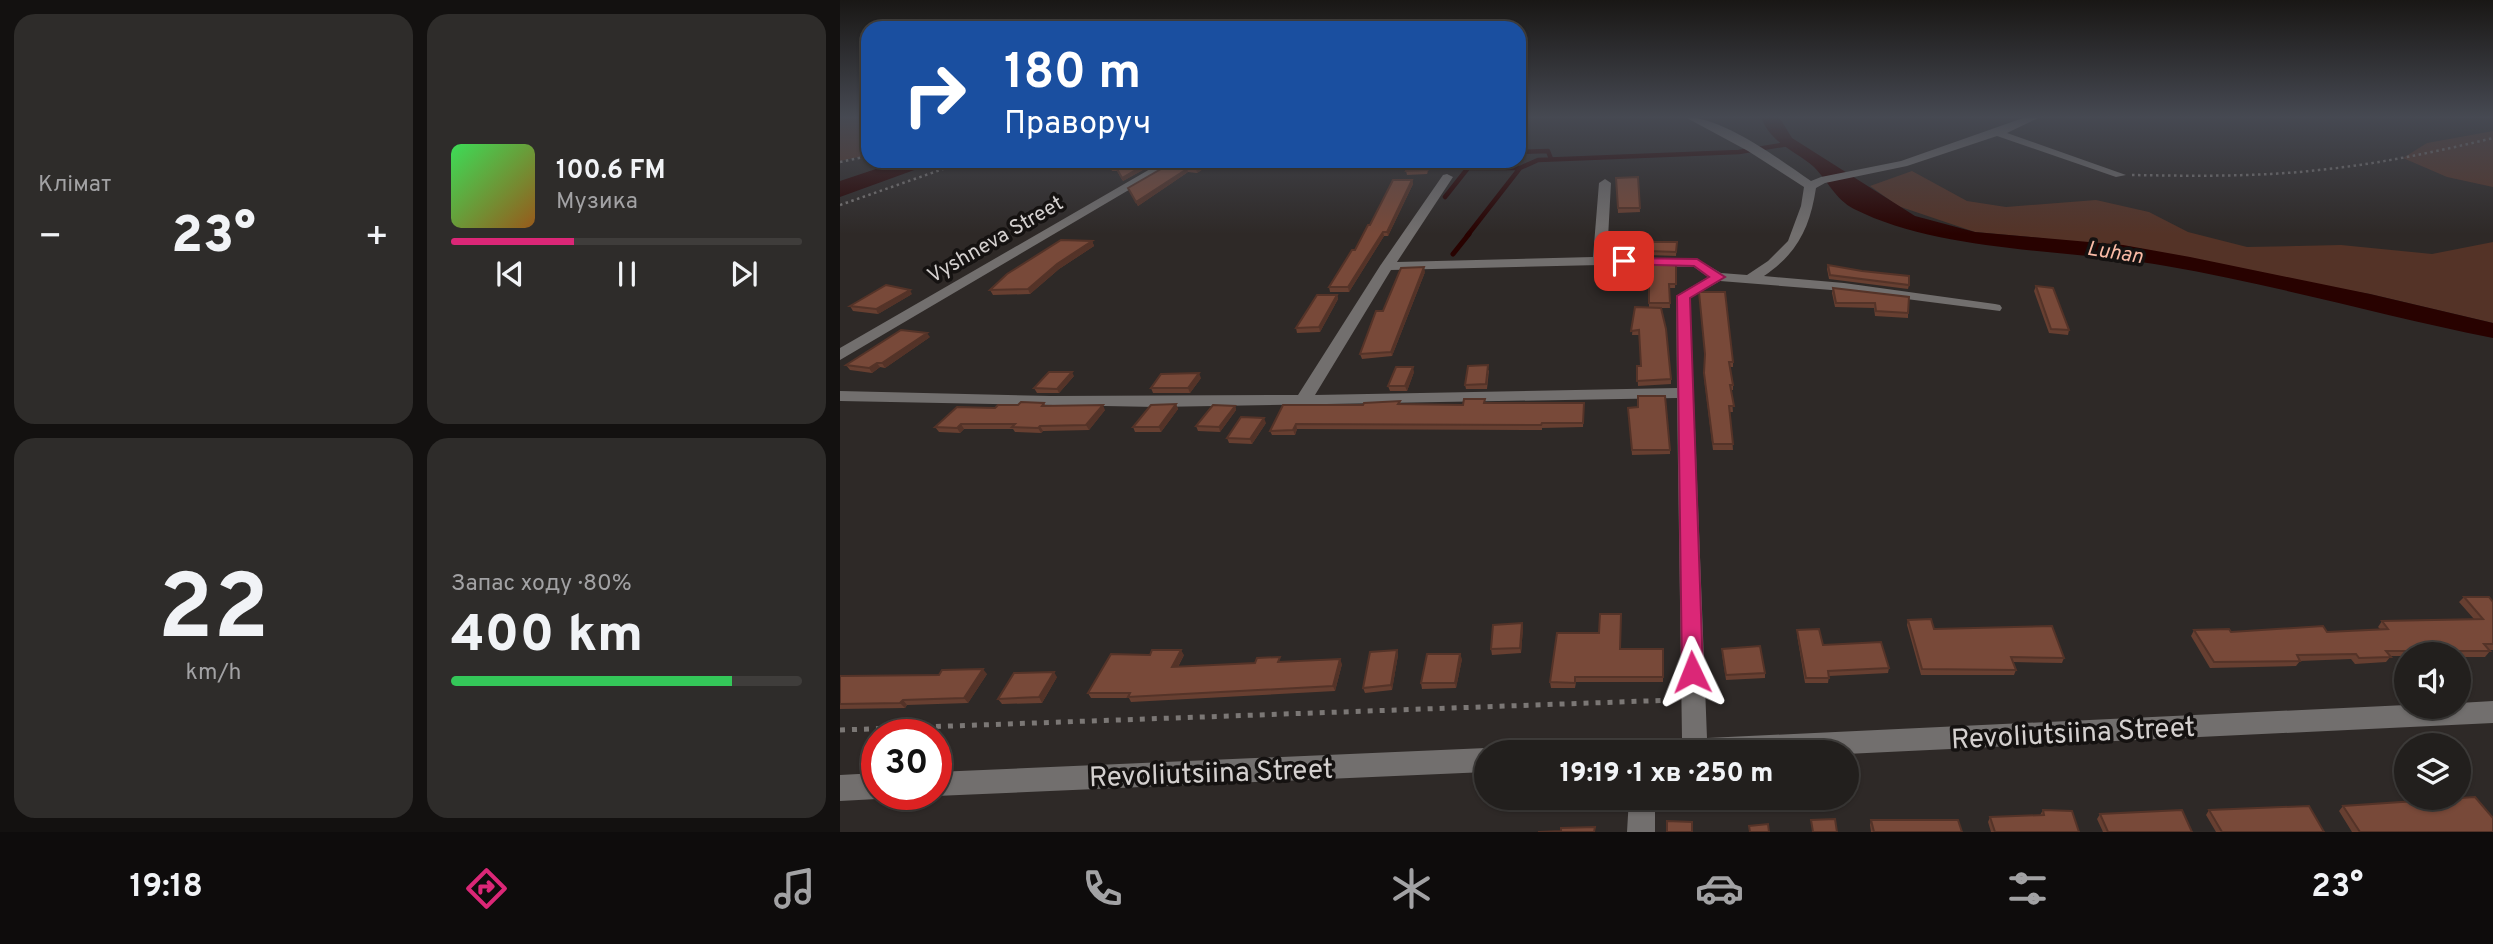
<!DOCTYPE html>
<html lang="uk">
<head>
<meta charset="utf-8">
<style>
  :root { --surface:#221f1d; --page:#2e2c2a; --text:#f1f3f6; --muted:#a2a2a4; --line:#3f3d3b; --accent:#db2777 }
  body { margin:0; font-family:Overpass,sans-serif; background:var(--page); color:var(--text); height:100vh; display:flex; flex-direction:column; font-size:26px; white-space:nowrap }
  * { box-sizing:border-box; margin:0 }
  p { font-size:23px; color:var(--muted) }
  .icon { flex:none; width:38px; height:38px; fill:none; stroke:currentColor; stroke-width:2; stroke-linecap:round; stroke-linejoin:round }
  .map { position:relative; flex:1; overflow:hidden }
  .side { display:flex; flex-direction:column; gap:14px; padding:14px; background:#131110; width:840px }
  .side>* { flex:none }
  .banner { position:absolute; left:21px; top:21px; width:665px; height:147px; border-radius:21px; box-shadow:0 2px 5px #0004,0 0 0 2px var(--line); background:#1a4fa0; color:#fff; overflow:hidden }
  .controls { position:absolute; left:1554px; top:642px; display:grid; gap:14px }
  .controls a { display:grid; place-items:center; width:77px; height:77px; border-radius:50%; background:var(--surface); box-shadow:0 2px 5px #0004,0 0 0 2px var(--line); font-size:35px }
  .speed { position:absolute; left:21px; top:719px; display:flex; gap:14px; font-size:35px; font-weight:700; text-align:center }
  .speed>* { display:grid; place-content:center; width:91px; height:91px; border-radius:50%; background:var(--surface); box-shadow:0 2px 5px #0004,0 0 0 2px var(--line); line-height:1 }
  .speed .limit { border:10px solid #d22; background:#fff; color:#111 }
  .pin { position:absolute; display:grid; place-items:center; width:60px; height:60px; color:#fff; margin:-30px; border-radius:14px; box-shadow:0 4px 10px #0006 }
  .me { position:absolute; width:77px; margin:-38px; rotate:358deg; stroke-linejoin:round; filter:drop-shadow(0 0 5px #0008) }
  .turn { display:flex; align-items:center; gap:24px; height:147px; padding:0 28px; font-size:32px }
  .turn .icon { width:91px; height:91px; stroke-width:2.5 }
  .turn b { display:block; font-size:49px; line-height:60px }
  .big { font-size:52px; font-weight:800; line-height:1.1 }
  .side .widget { flex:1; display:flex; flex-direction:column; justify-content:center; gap:10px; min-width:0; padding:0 24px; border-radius:21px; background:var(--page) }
  .side .dial { align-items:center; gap:0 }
  .dial b { font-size:91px; line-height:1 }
  .song { display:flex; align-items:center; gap:21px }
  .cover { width:84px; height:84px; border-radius:10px; background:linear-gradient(135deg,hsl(130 70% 55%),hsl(30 70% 35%)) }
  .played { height:7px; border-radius:4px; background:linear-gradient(90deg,var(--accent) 35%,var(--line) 35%) }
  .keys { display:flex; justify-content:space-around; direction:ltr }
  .heat { display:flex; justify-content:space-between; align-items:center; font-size:38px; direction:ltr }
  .charge { height:10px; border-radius:5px; background:linear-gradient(90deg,#34c759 80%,var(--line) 0) }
  .side .tiles { flex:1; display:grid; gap:14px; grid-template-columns:repeat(2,1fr) }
  .trip { position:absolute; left:634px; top:740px; width:385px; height:70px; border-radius:35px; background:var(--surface); box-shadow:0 2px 5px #0004,0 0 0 2px var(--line); font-weight:800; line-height:70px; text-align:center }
  .tabs { display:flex; height:112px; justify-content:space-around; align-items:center; background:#0e0c0c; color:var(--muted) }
  .tabs .icon { width:49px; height:49px }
  .tabs .selected { color:var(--accent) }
  .tabs b { font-size:32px; color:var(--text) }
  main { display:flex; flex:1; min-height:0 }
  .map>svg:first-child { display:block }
</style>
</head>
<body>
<main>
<section class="side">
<div class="tiles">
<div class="widget"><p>Клімат</p>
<div class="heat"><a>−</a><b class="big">23°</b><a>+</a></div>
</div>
<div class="widget">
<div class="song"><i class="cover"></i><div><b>100.6 FM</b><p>Музика</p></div></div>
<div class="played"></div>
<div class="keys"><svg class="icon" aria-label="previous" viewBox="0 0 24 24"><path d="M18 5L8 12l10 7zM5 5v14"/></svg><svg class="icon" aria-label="pause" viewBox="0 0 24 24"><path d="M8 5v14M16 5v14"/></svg><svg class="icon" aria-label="next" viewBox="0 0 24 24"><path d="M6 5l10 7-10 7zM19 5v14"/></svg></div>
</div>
<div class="widget dial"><b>22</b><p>km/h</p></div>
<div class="widget"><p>Запас ходу · 80%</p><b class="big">400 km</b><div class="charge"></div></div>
</div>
</section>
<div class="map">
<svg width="1653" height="832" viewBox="0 0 1653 832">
  <rect width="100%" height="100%" fill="#2e2927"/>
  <path fill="#543327" d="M0,117h28v38l-28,6z
    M1653,131v56l-46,-10 -44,-19 24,-15z
    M1072,171l55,30 39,6 90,-7 53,12 39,20 59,15 94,-2 91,9 61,-12v81l-123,-29 -329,-56 -66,-6 -77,-26 -28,-20z"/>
  <path fill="#280200" d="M921,117h18l13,21 123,78 60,16 148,13 67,12 180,37 123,29v15c-109,-22 -217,-53 -327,-72 -97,-17 -224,-13 -312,-57 -19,-10 -26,-28 -40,-42 -19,-17 -43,-23 -53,-50z
    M60,161h39l-99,36v-16z"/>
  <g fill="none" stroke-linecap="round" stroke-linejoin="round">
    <path stroke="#280200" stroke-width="4.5" d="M679,152l29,-1 3,8
      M605,197l23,-29h52
      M627,236l53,-68 18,-8 201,-8 49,-8"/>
    <path stroke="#280200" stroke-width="5" d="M613,254l16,-20"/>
    <path stroke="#7b7775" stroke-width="2.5" stroke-dasharray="2.5 3.5" stroke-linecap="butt" d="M0,162l28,-6
      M1292,175c62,1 125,2 187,-5 59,-6 117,-18 174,-32
      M0,205l126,-44"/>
    <path stroke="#7b7775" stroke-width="5" stroke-dasharray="5 7" stroke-linecap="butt" d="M0,730l834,-30"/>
    <path fill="#726f6e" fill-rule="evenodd" d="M845,117c38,0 94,42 126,64l10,-4 80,-16 125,-44h14l-33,16 119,42 -10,2 -119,-41 -90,30 -82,17 -9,5c-6,39 -18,65 -52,88l80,7 151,21 5,1 2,3 -2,3 -156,-20 -124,-10 -30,17 17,440 699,-33 53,2v-4l34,-2v22l-647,31 -206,-2 4,-8 9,-4 29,-1 -5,-341 -521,9 -316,-6v-10l211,5 247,-1 82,-129 63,-91 4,-1 6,3 -56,85 196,-5 6,-74 6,-4 6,4 -4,74 90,2 24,14 26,2 21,-14 20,-20 13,-35 3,-19 -56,-36zM760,265l94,2 14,10 -32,19 1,92 -362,7 76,-125z
      M324,161h14l-338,199v-12z
      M646,748l10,4h-10v20l-550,24 -5,-2h5v-22z
      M37,773v21l9,1 -9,4 -37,2v-26z
      M789,798h26v34h-28z"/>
  </g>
  <path fill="#673f31" d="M282,161h37l-36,20 -6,-10h-5l-1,-4z
    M335,161h40l-18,12 -9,-1 -50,34 -10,-18z
    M592,161l-5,13 -20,1 -1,-4z
    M798,177l2,35 -22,1 -2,-35z
    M572,180l1,4 -25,52h-4l-35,56h-19l-1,-5 26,-37 15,-25z
    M252,241l2,5 -35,23 -29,25 -37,1 -3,-5z
    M837,242l-1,14 -27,-1v-4z
    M809,264l27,1 -1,23h-6l1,20h-21z
    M988,265l81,20 -1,4 -79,-10 -2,-10z
    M585,272l-33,84 -30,3 -2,-5z
    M1196,286l33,44 -1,5 -19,-2 -15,-42z
    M993,288l75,25v5l-33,-2 -1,-8 -39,-1 -3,-14z
    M859,292l34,70v5h-3l3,18v5h-2l2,22h-3l3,38h-20l-9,-72 1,-19z
    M72,294l-34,20 -25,-3 -3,-5z
    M497,295l1,4 -18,33 -23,1 -1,-5z
    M795,307l36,72v5l-33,2 -1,-20h4l-2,-31h-7z
    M90,337l-45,31 -5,-1 -8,6 -22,-3 -4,-5z
    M649,370l-2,19h-21l-1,-4z
    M574,372l-7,19h-17l-2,-5z
    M234,376l-15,17h-22l-3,-5z
    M361,378l-11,15h-37l-2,-5z
    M560,401l1,4h62l22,-2h99l-1,24 -41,1v2l-245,-1 -2,6h-23l-2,-4 93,-26z
    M204,403l2,3 59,4 -16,20 -46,1 -2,2 -26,-1 -2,-3h-49l-4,4 -21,-1 -4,-5 60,-19z
    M336,404l2,5 -17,23h-26l-2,-5z
    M395,406l1,4 -16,22 -22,-1 -2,-5z
    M788,408l42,42v4l-38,1z
    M426,423l-14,21 -23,-1 -2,-5z
    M1624,597l29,5v48h-4l1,1 -5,6h-26v-3h-53v2h-15l-5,6 -31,2 -4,-5 -51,2 -4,5 -86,2 -19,-32 3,-6 37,2h96l53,-3 -2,-2 4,-6 92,-2 -15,-17z
    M1068,620l26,9 130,29 -2,5 -49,-1 3,8 -2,5h-93l-14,-50z
    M682,623l1,5 -2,25 -29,2 -1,-6z
    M957,630l26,15 66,23 -1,5 -59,3 -1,7h-23l-8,-48z
    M780,649h43v33h-87l-1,6h-24l-1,-6z
    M882,649l43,24v5l-39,2 -4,-26z
    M557,650l1,5 -6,35 -27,3 -2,-5z
    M344,655l-6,12 104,-5 60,2 -7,27 -204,11 -2,-4h-38l-3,-5z
    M622,659l-6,29 -34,1 -1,-6z
    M147,674l-19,29 -61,2 -2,3 -65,1v-33z
    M217,677l-15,26 -40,1 -4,-5z
    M1503,806l150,26h-141l-13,-21z
    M1203,810l36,22h-88l-3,-10 2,-5 50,-2z
    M1369,810l115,22h-108l-10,-17z
    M1260,814l92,18h-89l-6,-13z
    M1031,820l91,12h-91l-1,-7z"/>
  <path fill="#543328" d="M311,161h8l-36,20 -1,-3z
    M368,161h7l-18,12 -1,-4z
    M590,161h2l-5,13v-4z
    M347,169l1,3 -50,34 -2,-4z
    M572,180l1,4 -25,52 -1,-4z
    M543,232l1,4 -35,56 -1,-5z
    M252,241l2,5 -35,23 -29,25 -2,-5 29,-25z
    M584,267l1,5 -33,84 -1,-4z
    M70,290l2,4 -34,20 -2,-5z
    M497,295l1,4 -18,33 -1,-5z
    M87,333l3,4 -45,31 -3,-5z
    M37,363l3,4 -8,6 -3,-5z
    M573,367l1,5 -7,19 -2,-5z
    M232,372l2,4 -15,17 -2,-4z
    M359,373l2,5 -11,15 -2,-5z
    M336,404l2,5 -17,23 -2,-5z
    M263,405l2,5 -16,20 -3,-5z
    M395,406l1,4 -16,22 -1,-5z
    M424,418l2,5 -14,21 -2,-5z
    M121,424l3,5 -4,4 -3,-5z
    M456,424l1,5 -2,6 -2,-5z
    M200,426l3,5 -2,2 -3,-5z
    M682,623l1,5 -2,25 -1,-5z
    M341,650l3,5 -9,17 -3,-5z
    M557,650l1,5 -6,35 -1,-5z
    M620,654l2,5 -6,29 -1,-5z
    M500,659l2,5 -7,27 -2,-5z
    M143,669l4,5 -19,29 -4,-5z
    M214,672l3,5 -15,26 -3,-6z
    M63,700l4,5 -2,3 -5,-5z"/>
  <path fill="#784939" stroke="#543328" stroke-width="2" d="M282,161h29l-29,17 -6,-11h-5z
    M335,161h33l-12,8h-9l-51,33 -8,-14z
    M571,161h19l-3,9 -21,1z
    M798,177l2,31h-22l-2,-30z
    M553,180h19l-25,52h-4l-35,55h-19l23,-37h3l13,-25h2z
    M221,240l31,1 -35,23 -29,25 -38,1 17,-16z
    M812,242h25l-1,10 -27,-1z
    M809,264l27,1v19h-7l1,19h-21z
    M988,265l34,6 47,5v9l-79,-10z
    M584,267l-33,85 -31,2 16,-43h7l18,-43z
    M46,285l24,5 -34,19 -26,-3z
    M1196,286l17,2 16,42 -18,-1z
    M993,288l76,9 -1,16 -32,-2 -1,-8h-39z
    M859,292h26l8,70h-4l4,23h-3l4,21h-5l4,38h-20l-9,-71 1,-19z
    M477,295h20l-18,32 -23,1z
    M795,307l26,1 5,21 5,50 -34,2v-15h4l-2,-36 -8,1z
    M61,330l26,3 -45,30h-5l-8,5 -23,-3z
    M648,365l-2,19 -21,1 3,-19z
    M556,367h17l-8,19h-17z
    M209,372h23l-15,17 -23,-1z
    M359,373l-11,15h-37l10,-14z
    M798,396h27l5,54h-38l-4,-42 10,-1z
    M624,399h21l-1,4h100l-1,20h-41l-1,2 -245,-1 -3,6 -23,1 13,-26h80l1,-2 36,-2 -2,3 65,1z
    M181,402l23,1 -2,3 61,-1 -17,20 -46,1 -2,2 -26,-1 3,-3h-54l-4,4 -22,-1 22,-20 38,1 3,-3h20z
    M336,404l-17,23h-26l18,-22z
    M373,405l22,1 -16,21 -23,-1z
    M401,417l23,1 -14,21 -23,-1z
    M1624,597h25l4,5v42h-9l6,7h-104l5,6 -32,1 -3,-4 -59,1 3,6 -86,1 -20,-32 35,-1 2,3 92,-6 4,6 61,-3 -6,-8 101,-2z
    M760,614h21l-1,35h43v28h-88v6l-25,-1 7,-49h42z
    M1091,619l3,10 118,-3 12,32 -53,-1 5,13 -94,-1 -14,-49z
    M682,623l-2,25 -29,1 2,-24z
    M979,629l4,16 58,-3 8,26 -61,3 1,7h-23l-9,-48z
    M920,646l5,27 -39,2 -4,-26z
    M312,650h29l-9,17 83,-4 2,-5 23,-1 -2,5 62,-3 -7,27 -205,11 2,-4h-42l23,-39 39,1z
    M557,650l-6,35 -28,3 7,-36z
    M587,654h33l-5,29h-34z
    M143,669l-19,29 -61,2 -3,3 -60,1v-28l99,-1 3,-5z
    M214,672l-15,25 -41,2 16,-26z
    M1635,797l18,21v14h-133l-17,-26z
    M1469,806l15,26h-102l-13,-22z
    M1203,810l29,1 7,21h-84l-5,-15 54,-2z
    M1342,810l10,22h-84l-8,-18z
    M995,819l2,13h-24l-2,-12z
    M1031,820h87l4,12h-88z
    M827,821l25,1v10h-25z
    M928,824l1,8h-19l-1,-6z
    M755,827l-1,5h-56l23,-1v-3z"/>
  <linearGradient id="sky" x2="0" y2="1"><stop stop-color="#191715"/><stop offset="0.5" stop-color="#464952"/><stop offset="1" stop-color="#464952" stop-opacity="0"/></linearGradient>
  <rect width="1653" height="234" fill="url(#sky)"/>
  <path fill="#db2777" stroke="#8e194d" stroke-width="2" d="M784,258l73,1 28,18 -35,21 13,374 -3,6 -8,3 -7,-3 -3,-6 -5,-376 32,-19 -15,-11 -74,-2 -2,-3z"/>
  <g text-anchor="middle" stroke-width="7" stroke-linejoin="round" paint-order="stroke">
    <g font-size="21" fill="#d4d0cf" stroke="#151211">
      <text transform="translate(155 239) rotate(-30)" y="7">Vyshneva Street</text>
    </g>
    <g font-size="21" font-style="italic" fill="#fabba6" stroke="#151211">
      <text transform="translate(1275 252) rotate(9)" y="7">Luhan</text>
    </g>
    <g font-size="28" fill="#d4d0cf" stroke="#151211">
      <text transform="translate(1233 732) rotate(-3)" y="10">Revoliutsiina Street</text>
      <text transform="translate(371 772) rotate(-2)" y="10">Revoliutsiina Street</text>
    </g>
  </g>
</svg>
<div class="controls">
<a><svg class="icon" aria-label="sound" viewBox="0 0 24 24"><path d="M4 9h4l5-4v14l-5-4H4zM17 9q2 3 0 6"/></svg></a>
<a><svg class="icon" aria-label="layers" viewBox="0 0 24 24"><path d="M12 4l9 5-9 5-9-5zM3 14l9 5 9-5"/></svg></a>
</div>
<div class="speed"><div class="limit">30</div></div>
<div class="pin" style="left:784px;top:261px;background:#d93025"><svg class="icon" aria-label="arrive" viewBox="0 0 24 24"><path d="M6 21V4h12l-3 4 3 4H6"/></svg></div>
<svg class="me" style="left:852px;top:672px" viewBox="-20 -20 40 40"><path d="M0-17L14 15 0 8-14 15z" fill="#db2777" stroke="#fff" stroke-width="4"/></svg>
<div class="trip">19:19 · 1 хв · 250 m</div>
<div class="banner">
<div class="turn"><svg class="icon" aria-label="right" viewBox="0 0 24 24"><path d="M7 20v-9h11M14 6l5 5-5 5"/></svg><div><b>180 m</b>Праворуч</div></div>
</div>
</div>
</main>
<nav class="tabs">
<b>19:18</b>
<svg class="icon selected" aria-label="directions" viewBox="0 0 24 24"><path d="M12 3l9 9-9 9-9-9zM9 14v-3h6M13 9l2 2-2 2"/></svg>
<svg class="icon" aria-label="music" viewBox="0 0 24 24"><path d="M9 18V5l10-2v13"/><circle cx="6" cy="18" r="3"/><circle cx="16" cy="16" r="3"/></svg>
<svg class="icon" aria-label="phone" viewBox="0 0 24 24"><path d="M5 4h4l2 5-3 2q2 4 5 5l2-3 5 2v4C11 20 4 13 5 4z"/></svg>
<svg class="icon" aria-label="climate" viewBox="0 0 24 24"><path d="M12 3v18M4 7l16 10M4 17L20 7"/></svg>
<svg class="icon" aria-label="car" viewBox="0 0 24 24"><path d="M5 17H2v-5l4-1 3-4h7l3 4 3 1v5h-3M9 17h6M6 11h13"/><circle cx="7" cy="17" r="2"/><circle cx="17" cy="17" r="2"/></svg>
<svg class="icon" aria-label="filters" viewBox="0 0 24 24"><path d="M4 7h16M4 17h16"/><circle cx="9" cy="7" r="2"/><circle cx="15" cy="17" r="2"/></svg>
<b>23°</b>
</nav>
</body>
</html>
